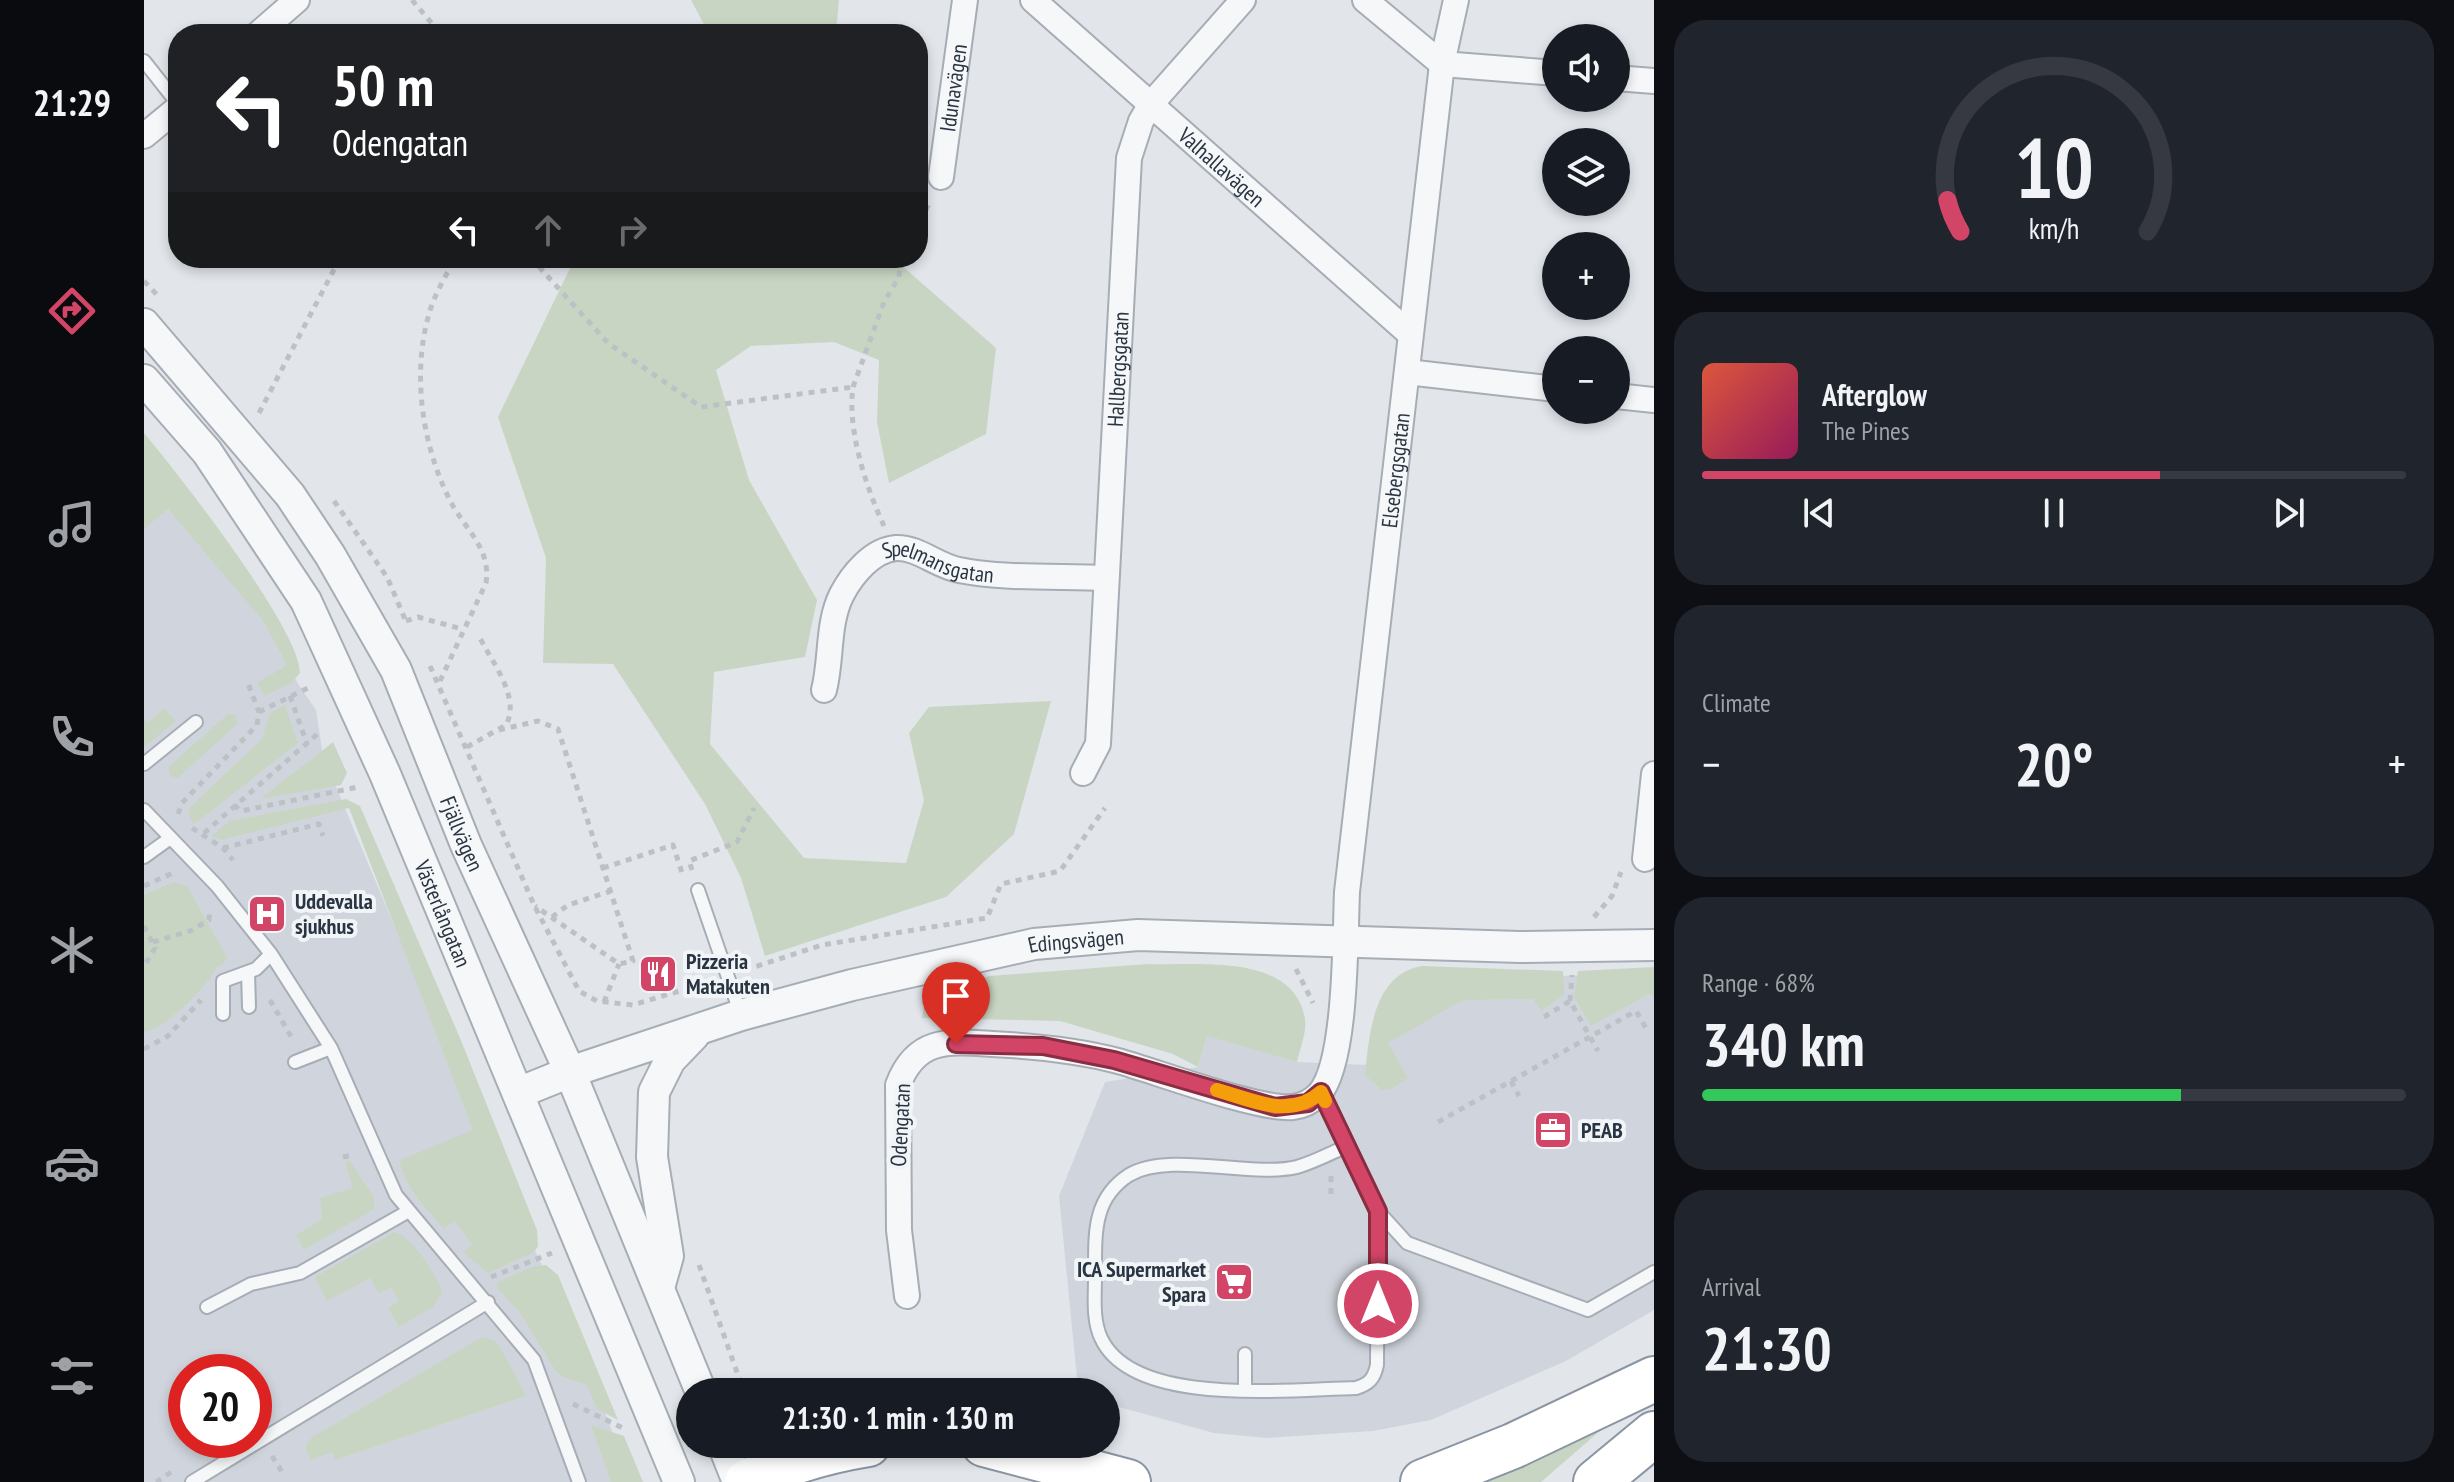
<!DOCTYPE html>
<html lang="en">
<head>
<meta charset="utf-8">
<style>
  :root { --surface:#171b24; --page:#20242c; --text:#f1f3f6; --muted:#9ea1a6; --line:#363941; --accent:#d24566 }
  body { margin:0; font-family:"PT Sans Narrow",sans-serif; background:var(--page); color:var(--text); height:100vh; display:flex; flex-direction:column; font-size:30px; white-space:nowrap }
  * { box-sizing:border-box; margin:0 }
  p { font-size:26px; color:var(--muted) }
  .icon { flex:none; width:44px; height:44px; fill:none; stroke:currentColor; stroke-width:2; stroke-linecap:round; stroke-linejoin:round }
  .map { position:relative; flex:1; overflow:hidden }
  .side { display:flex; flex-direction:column; gap:20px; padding:20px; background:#0d0f14; width:800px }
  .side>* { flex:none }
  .guide { position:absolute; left:24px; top:24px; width:760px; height:244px; border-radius:32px; box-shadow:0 4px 12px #0003; background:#202124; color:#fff; overflow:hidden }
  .fabs { position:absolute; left:1398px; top:24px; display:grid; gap:16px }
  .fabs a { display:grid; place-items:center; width:88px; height:88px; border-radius:50%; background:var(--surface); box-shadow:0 4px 12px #0003; font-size:40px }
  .speed { position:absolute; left:24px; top:1354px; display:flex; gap:16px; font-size:40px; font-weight:700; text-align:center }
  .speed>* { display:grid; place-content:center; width:104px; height:104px; border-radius:50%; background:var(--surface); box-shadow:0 4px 12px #0003; line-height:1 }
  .speed .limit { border:12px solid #d22; background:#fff; color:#111 }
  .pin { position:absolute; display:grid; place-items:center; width:68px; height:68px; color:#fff; margin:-82px -34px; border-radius:50% 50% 50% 0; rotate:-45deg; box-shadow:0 0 8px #0007 }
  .pin .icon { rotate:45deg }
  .me { position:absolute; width:88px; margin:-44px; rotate:0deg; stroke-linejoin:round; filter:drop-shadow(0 0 6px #0008) }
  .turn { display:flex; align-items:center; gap:28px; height:168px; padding:0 32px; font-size:36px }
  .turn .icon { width:104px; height:104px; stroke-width:2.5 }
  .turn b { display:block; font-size:56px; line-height:68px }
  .lanes { display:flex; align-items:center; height:76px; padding:0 32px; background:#0003; justify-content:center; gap:40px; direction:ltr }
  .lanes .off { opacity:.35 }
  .big { font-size:60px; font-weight:600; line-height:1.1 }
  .side .tile { flex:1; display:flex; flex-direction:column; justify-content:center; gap:12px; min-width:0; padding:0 28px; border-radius:32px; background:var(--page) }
  .side .dial { align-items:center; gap:0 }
  .dial svg { height:208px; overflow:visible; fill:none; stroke:var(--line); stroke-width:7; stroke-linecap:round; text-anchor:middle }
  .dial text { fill:var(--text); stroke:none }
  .song { display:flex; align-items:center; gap:24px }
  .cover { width:96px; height:96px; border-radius:12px; background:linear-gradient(135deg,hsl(10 70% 55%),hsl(330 70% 35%)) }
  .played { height:8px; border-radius:4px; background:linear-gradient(90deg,var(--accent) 65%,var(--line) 65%) }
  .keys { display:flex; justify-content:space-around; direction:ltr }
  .heat { display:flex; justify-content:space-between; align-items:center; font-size:44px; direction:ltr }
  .charge { height:12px; border-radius:6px; background:linear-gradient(90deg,#34c759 68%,var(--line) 0) }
  .trip { position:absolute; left:532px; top:1378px; width:444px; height:80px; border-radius:40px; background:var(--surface); box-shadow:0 4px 12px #0003; font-weight:600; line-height:80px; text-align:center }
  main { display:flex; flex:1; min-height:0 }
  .dock { display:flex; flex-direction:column; width:144px; justify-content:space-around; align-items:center; background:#090b0e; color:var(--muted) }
  .dock .icon { width:56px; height:56px }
  .dock .active { color:var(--accent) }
  .dock b { font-size:36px; color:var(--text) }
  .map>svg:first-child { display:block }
</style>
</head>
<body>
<main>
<nav class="dock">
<b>21:29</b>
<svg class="icon active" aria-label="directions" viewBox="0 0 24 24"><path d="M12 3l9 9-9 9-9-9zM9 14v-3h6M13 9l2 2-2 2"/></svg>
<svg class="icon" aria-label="music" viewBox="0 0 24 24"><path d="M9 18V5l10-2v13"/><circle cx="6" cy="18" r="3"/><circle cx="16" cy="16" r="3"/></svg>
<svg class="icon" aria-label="phone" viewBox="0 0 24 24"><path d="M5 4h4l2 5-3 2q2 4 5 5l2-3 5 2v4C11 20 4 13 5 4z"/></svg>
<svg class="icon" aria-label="climate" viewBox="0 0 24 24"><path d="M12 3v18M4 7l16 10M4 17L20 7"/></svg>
<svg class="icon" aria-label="car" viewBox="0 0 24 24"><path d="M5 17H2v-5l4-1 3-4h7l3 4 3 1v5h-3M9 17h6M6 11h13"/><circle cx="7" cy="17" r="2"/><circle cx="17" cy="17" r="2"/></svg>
<svg class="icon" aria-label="filters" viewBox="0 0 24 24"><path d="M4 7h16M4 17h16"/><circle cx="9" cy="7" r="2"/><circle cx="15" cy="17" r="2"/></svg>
</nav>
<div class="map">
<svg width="1510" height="1482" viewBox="0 0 1510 1482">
  <rect width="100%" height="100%" fill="#e2e6eb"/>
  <path fill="#d0d5dd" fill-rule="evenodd" d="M0,441l118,167 36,76 18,26 7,46 184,438 67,136 57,152h-487zM42,1372h68v68h-68z
    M1510,974v336l-88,51 -135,59 -58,11 -106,7 -53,-5 -95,-26 -13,-6v-9l-28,-4 -19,-192 46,-114 93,-15 9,-32 90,27 71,3 48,-86z"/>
  <path fill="#c9d5c3" d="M547,0h148l-3,34h-127z
    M431,258h318l103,90 -10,86 -97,49 -12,-61 2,-62 -45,-18 -83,4 -35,24 33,110 68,120 -12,57 -91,15 -4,72 94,114 102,5 18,-63 -15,-67 20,-26 122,-6 -37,133 -68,63 -181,59 -24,-78 -36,-74 -92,-140 -70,-1 3,-105 -48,-141z
    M0,433c33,39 156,196 156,240l-9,10 -26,13 -8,-13 30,-18 -23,-43 -96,-113 -24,20z
    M141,705l13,38 -102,80h-4l-4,-14 74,-70 8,-26z
    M20,708l12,13 -32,26v-28l4,4z
    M84,714l8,1 1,9 -59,54 -8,-2 -2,-9z
    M189,742l14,31 -6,12 -81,14z
    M202,799l14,7 100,232 77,192 1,16 -4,6 -46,21 -24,-20 8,-9 -18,-23 -10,8c-16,-19 -42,-44 -44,-69l73,-30 -124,-322 -128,32 -9,-4 17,-15z
    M30,882l13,4 40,71 -3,6c-12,6 -8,9 -16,18 -14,16 -42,47 -64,51v-137z
    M1004,964c49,2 146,-12 157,55 2,13 -5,29 -8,43l-90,-26 -9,31 -25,-13 -113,-33 -138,-3 2,-12 65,-30z
    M1278,966l141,5 1,24 -23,16 -8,-12 -70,1 -75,43 20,35 -15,10 -11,2 -17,-15c4,-40 8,-101 57,-109z
    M1510,967v30l-3,-4 -60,33 -17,-29 4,-26z
    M206,1161l24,36v12l-70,41 -8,-15 26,-16 -2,-21 33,-10 -8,-25z
    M250,1232c15,1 46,46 48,61l-9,14 -34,20 -11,-19 11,-7 -8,-14 -12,6 -9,-15 -43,23 -12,-24z
    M402,1265l12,10 60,145 -21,-11 -10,-24 -24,-8 -8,-7 -34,-56 -24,-26 1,-6 34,-15z
    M338,1337l13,4 5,6 26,49 -191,64 -3,-8 -21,8 -6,-13 6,-9z
    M1487,1404l-90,78h-60z
    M447,1425l33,11 19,46h-32z"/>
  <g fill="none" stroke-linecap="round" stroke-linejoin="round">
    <g stroke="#a7adb5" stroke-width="16">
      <path id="service" d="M0,61l34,43
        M0,764l52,-42
        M0,810l73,76 54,68 60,94 65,147 138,165 45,122
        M0,857l25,-18
        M554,890l43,125
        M104,972l1,35
        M79,1014v-33l33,-12 15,-15
        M151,1062l36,-14
        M1177,1092l57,119 29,32 181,67 66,-38
        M1203,1146c-16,7 -33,16 -50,21 -46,11 -127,-16 -168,8 -34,22 -34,54 -34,91 1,22 -4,51 6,72 32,70 189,51 255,50 13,-4 18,-9 21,-23l1,-154
        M63,1307l44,-23 49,-11 107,-61
        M1101,1354v35
        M48,1482l296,-180"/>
    </g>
    <g stroke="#a7adb5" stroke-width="28">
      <g id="minor">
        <path id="s1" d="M889,0l377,334"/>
        <path d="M1221,0l77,64 114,9"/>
        <path d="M114,34l39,-34"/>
        <path d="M1472,78l38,3"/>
        <path d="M0,136l34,-28"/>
        <path id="s2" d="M797,177l24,-177"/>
        <path d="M1263,372l149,17"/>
        <path d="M1472,396l38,4"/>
        <path id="s3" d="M680,690c8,-31 3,-67 18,-96 10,-19 30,-44 54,-46 22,-1 41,18 63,22 46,9 99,6 146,8"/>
        <path id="s4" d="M939,773l15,-29 31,-586 12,-37 10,-17 92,-104"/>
        <path d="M1501,859l9,-85"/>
        <path id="s5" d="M763,1296l-8,-66 -1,-145c18,-47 49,-44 94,-41 42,2 85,6 126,17 37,10 143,50 175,46 10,-1 19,-6 26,-13 28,-31 26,-158 28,-202l95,-828 14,-64"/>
      </g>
    </g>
    <g stroke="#a7adb5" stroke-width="34">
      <g id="tertiary">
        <path id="s6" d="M0,324l146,171 40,60 66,115 70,175 104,227 131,320"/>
        <path id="s7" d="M0,380l63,72 99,149 79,173 294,708"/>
        <path id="s8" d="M374,1093l52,-21 171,-57 111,-30 182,-41 104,-9 382,12 134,-2"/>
        <path d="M515,1288l9,-32 -16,-99 2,-65 16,-32 24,-25"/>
        <path d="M579,1444l15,38"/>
      </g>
    </g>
    <g stroke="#8995a2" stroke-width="48">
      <path id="motorway" d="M840,1444l144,38
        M603,1482c39,-20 78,-31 121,-38
        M1279,1482l90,-36 141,-67
        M1452,1482l58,-48"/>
    </g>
    <path stroke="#bcc1c6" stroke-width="5" stroke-dasharray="6 6" stroke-linecap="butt" d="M268,0l29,34
      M774,217h5l7,-16
      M387,258l77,85 93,64 152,-20
      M0,281l14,15
      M115,413l81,-155
      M190,501l53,76 18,42
      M740,526c-18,-39 -37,-96 -31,-139l31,-85 15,-25 2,-19
      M262,621l12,-4 44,12
      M286,666l104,239 45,86 18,10 36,4 76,-23
      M296,681l46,-98c5,-33 -18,-51 -33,-77 -30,-55 -42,-130 -24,-192 5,-19 17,-38 26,-56
      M146,696l17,48
      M115,712l53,-26
      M355,730l39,-9 20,8 75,232 -14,3 -84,-58
      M323,747l39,-22c15,-27 -14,-63 -26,-87
      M90,805l7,6 117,-24
      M34,814l4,-11 75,-78 2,-13 -12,-31
      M48,828l31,20 10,12
      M60,833l117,-102
      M79,848l96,-24 4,12
      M459,868l70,-23 10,31
      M548,870l-3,-9 48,-19 17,-34
      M0,886l31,-14
      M408,917l16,-12 43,-14
      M1450,917l18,-21 9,-24
      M0,926l11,22 -11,18
      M9,942l37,-11 19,-11 1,-9
      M1152,969l17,34
      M601,970l77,-25 165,-27 14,-34 59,-13 45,-63
      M126,1000l23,40
      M1426,1001l2,-26
      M460,1002l15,-38
      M1400,1017l26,-16 28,50
      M0,1049l24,-13 33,-36
      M1367,1081l8,15
      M1294,1122l198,-111 11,19
      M199,1157l9,-2
      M1187,1176v19
      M555,1265l45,127
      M347,1277l61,-24
      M429,1404l52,25
      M52,1440l7,13
      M128,1456l12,19
      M12,1482l17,-11"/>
    <use href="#service" stroke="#f5f7f9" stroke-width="12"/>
    <use href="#minor" stroke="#f5f7f9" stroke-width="24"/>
    <use href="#tertiary" stroke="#f5f7f9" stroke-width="30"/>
    <use href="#motorway" stroke="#fff" stroke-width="44"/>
  </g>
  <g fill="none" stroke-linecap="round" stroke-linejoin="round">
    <g stroke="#882d42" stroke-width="20">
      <path id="route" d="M812,1044l87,2 71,14 161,47 33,-4 13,-11 57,119v93"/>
    </g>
    <use href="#route" stroke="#d24566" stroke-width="14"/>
    <path stroke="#f59e0b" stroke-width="14" d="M1073,1090c35,10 73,30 104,2l4,9"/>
  </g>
  <defs>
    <g id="hospital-square" transform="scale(2)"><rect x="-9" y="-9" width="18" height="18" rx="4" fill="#d24566" stroke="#f2f5f8"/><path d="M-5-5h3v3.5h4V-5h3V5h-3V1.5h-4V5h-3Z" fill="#fff"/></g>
    <g id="restaurant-square" transform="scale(2)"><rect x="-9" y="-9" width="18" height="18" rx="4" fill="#d24566" stroke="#f2f5f8"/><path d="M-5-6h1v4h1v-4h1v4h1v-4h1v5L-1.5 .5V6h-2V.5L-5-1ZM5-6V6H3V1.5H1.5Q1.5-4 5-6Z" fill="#fff"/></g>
    <g id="office-square" transform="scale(2)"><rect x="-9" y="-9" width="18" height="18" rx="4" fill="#d24566" stroke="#f2f5f8"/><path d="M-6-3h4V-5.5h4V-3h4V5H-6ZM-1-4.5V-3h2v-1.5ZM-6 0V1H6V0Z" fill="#fff"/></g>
    <g id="supermarket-square" transform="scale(2)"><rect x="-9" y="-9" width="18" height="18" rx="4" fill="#d24566" stroke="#f2f5f8"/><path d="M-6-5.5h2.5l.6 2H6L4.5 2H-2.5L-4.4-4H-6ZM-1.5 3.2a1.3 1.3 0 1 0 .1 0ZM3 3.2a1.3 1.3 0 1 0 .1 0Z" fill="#fff"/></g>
  </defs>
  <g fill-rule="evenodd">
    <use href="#hospital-square" x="123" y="914"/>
    <use href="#restaurant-square" x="514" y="974"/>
    <use href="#office-square" x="1409" y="1130"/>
    <use href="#supermarket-square" x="1090" y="1282"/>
  </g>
  <g text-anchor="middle" stroke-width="8" stroke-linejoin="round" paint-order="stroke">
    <g font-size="22" fill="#293543" stroke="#f2f5f8">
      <text dy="8" stroke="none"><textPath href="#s2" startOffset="90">Idunavägen</textPath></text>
      <text dy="8" stroke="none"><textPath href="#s1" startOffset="252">Valhallavägen</textPath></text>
      <text dy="8" stroke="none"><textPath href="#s4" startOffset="408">Hallbergsgatan</textPath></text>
      <text dy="8" stroke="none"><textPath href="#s5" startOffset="1294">Elsebergsgatan</textPath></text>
      <text dy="8" stroke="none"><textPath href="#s3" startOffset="216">Spelmansgatan</textPath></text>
      <text dy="8" stroke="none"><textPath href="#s6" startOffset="606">Fjällvägen</textPath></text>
      <text dy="8" stroke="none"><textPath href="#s7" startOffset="616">Västerlångatan</textPath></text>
      <text dy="8" stroke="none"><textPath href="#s8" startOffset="580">Edingsvägen</textPath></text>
      <text transform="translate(756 1125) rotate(-87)" y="8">Odengatan</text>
    </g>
    <g font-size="22" font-weight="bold" fill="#293543" stroke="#f2f5f8" text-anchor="start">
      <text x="151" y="909">Uddevalla<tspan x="151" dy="25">sjukhus</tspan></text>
      <text x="542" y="969">Pizzeria<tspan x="542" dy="25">Matakuten</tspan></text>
      <text x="1437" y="1138">PEAB</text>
      <text x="1062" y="1277" text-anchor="end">ICA Supermarket<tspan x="1062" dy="25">Spara</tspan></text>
    </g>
  </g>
</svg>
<div class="fabs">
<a><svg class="icon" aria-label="sound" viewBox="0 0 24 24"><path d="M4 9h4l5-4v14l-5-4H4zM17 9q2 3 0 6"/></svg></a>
<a><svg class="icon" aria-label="layers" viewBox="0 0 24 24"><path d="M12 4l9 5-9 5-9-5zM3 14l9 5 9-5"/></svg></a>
<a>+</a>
<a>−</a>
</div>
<div class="speed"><div class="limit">20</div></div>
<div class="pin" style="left:812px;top:1044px;background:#d93025"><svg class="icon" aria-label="arrive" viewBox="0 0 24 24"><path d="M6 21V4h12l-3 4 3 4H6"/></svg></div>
<svg class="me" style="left:1234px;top:1304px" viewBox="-20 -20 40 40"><circle r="17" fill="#d24566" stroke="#fff" stroke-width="3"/><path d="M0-11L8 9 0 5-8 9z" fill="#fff"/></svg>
<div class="trip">21:30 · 1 min · 130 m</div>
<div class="guide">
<div class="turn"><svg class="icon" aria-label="left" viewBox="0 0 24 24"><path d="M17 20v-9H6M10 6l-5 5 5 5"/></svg><div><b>50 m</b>Odengatan</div></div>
<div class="lanes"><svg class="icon" aria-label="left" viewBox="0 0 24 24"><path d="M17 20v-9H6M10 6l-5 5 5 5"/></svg><svg class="icon off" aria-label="ahead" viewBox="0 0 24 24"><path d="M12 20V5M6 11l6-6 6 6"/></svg><svg class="icon off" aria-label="right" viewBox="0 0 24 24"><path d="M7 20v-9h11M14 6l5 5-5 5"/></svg></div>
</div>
</div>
<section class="side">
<div class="tile dial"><svg viewBox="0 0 100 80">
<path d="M14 69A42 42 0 1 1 86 69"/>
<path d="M14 69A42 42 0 0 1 9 57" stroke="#d24566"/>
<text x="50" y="56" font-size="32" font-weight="700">10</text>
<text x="50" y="72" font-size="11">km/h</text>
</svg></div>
<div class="tile">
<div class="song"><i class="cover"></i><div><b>Afterglow</b><p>The Pines</p></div></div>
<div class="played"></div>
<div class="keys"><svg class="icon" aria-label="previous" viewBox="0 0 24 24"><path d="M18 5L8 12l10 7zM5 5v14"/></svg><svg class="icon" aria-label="pause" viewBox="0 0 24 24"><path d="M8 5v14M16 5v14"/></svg><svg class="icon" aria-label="next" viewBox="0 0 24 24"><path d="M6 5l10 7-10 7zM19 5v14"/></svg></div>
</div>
<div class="tile"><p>Climate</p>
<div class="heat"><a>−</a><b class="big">20°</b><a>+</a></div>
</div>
<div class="tile"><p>Range · 68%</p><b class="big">340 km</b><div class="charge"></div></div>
<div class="tile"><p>Arrival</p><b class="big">21:30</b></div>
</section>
</main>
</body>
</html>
